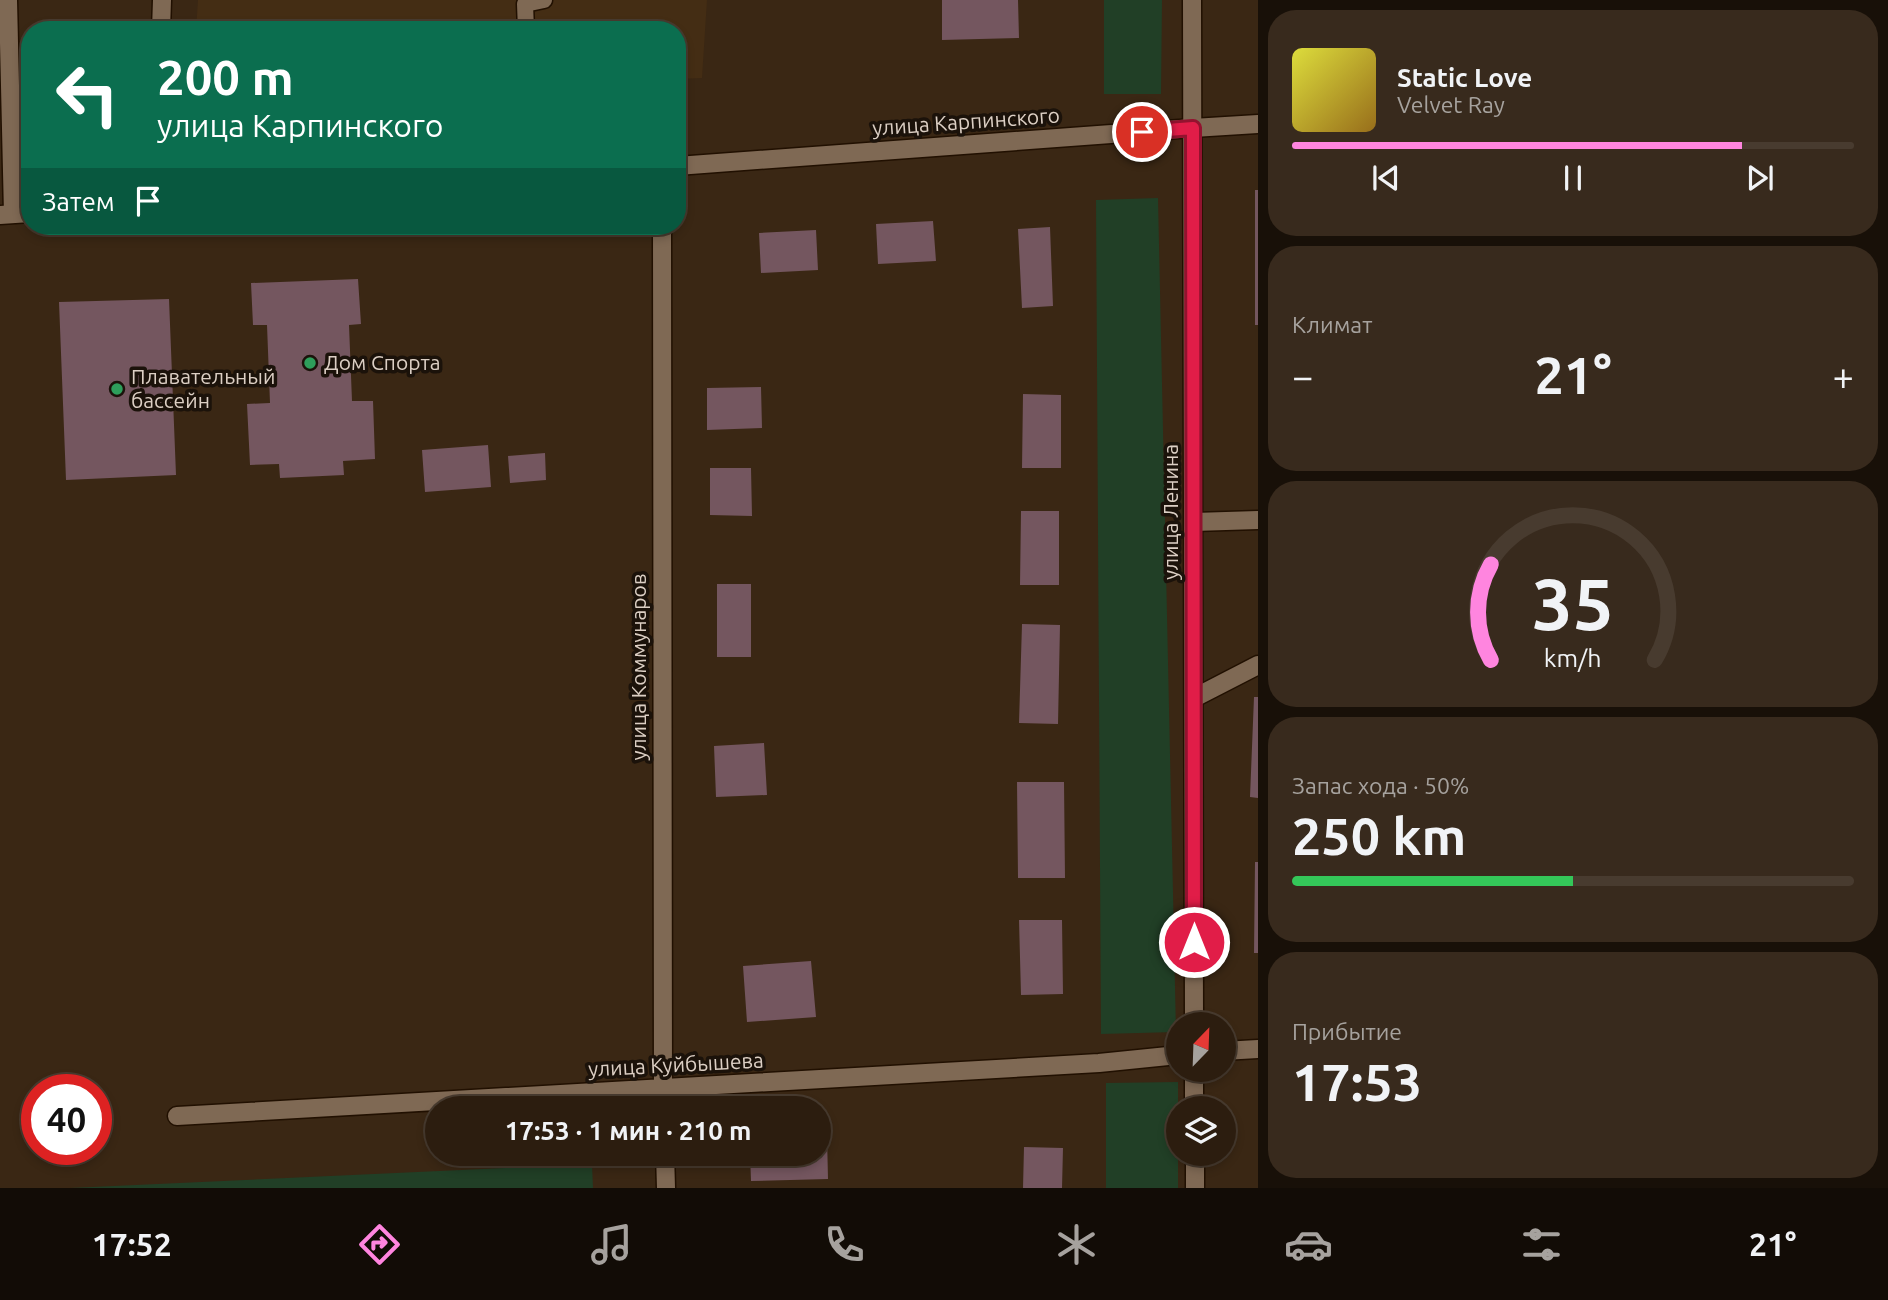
<!DOCTYPE html>
<html lang="ru">
<head>
<meta charset="utf-8">
<style>
  :root { --surface:#2c1d0f; --page:#382a1d; --text:#f1f3f6; --muted:#a6a29e; --line:#483b2f; --accent:#ff85df }
  body { margin:0; font-family:Ubuntu,sans-serif; background:var(--page); color:var(--text); height:100vh; display:flex; flex-direction:column; font-size:26px; white-space:nowrap }
  * { box-sizing:border-box; margin:0 }
  p { font-size:23px; color:var(--muted) }
  .icon { flex:none; width:38px; height:38px; fill:none; stroke:currentColor; stroke-width:2; stroke-linecap:round; stroke-linejoin:round }
  .map { position:relative; flex:1; overflow:hidden }
  .side { display:flex; flex-direction:column; gap:10px; padding:10px; background:#181008; width:630px }
  .side>* { flex:none }
  .hud { position:absolute; left:21px; top:21px; width:665px; height:214px; border-radius:28px; box-shadow:0 4px 10px #0003,0 0 0 2px var(--line); background:#0b6e4f; color:#fff; overflow:hidden }
  .needle { width:46px; rotate:23deg }
  .tools { position:absolute; left:1166px; top:1012px; display:grid; gap:14px }
  .tools a { display:grid; place-items:center; width:70px; height:70px; border-radius:50%; background:var(--surface); box-shadow:0 4px 10px #0003,0 0 0 2px var(--line); font-size:35px }
  .speed { position:absolute; left:21px; top:1074px; display:flex; gap:14px; font-size:35px; font-weight:700; text-align:center }
  .speed>* { display:grid; place-content:center; width:91px; height:91px; border-radius:50%; background:var(--surface); box-shadow:0 4px 10px #0003,0 0 0 2px var(--line); line-height:1 }
  .speed .limit { border:10px solid #d22; background:#fff; color:#111 }
  .pin { position:absolute; display:grid; place-items:center; width:60px; height:60px; color:#fff; margin:-30px; border:4px solid #fff; border-radius:50%; box-shadow:0 2px 7px #0007 }
  .me { position:absolute; width:77px; margin:-38px; rotate:0deg; stroke-linejoin:round; filter:drop-shadow(0 0 5px #0008) }
  .turn { display:flex; align-items:center; gap:24px; height:147px; padding:0 21px; font-size:32px }
  .turn .icon { width:91px; height:91px; stroke-width:2.5 }
  .turn b { display:block; font-size:49px; line-height:60px }
  .then { display:flex; align-items:center; height:66px; padding:0 21px; background:#0003; gap:14px; font-size:26px }
  .big { font-size:52px; font-weight:700; line-height:1.1 }
  .side .card { flex:1; display:flex; flex-direction:column; justify-content:center; gap:10px; min-width:0; padding:0 24px; border-radius:28px; background:var(--page) }
  .side .dial { align-items:center; gap:0 }
  .dial svg { height:182px; overflow:visible; fill:none; stroke:var(--line); stroke-width:7; stroke-linecap:round; text-anchor:middle }
  .dial text { fill:var(--text); stroke:none }
  .song { display:flex; align-items:center; gap:21px }
  .cover { width:84px; height:84px; border-radius:10px; background:linear-gradient(135deg,hsl(60 70% 55%),hsl(40 70% 35%)) }
  .played { height:7px; border-radius:4px; background:linear-gradient(90deg,var(--accent) 80%,var(--line) 80%) }
  .keys { display:flex; justify-content:space-around; direction:ltr }
  .heat { display:flex; justify-content:space-between; align-items:center; font-size:38px; direction:ltr }
  .charge { height:10px; border-radius:5px; background:linear-gradient(90deg,#34c759 50%,var(--line) 0) }
  .trip { position:absolute; left:425px; top:1096px; width:406px; height:70px; border-radius:35px; background:var(--surface); box-shadow:0 4px 10px #0003,0 0 0 2px var(--line); font-weight:700; line-height:70px; text-align:center }
  .tab-bar { display:flex; height:112px; justify-content:space-around; align-items:center; background:#120c06; color:var(--muted) }
  .tab-bar .icon { width:49px; height:49px }
  .tab-bar .on { color:var(--accent) }
  .tab-bar b { font-size:32px; color:var(--text) }
  main { display:flex; flex:1; min-height:0 }
  .map>svg:first-child { display:block }
</style>
</head>
<body>
<main>
<div class="map">
<svg width="1258" height="1188" viewBox="0 0 1258 1188">
  <rect width="100%" height="100%" fill="#3a2714"/>
  <path fill="#442d14" d="M198,0h509l-5,78 -25,1v-49h-481z"/>
  <path fill="#213f26" d="M1104,0h58l-1,94h-57z
    M1158,198l18,834 -75,2 -5,-834z
    M1178,1082v106h-72v-105z
    M592,1164l1,24h-523z"/>
  <path fill="#74565f" d="M942,0h76l1,38 -77,2z
    M1255,190h3v135h-3z
    M933,221l3,40 -58,3 -2,-40z
    M1050,227l3,79 -31,2 -4,-79z
    M816,230l2,40 -57,3 -2,-40z
    M358,279l3,45 -12,1 3,76h21l2,58 -32,2 1,14 -64,3 -1,-14 -29,1 -3,-61 23,-1 -3,-78h-14l-2,-42z
    M169,299l7,176 -110,5 -7,-178z
    M761,387l1,41 -55,2v-42z
    M1023,394l38,1v73h-39z
    M488,445l3,42 -66,5 -3,-42z
    M545,453l1,27 -36,3 -2,-27z
    M710,468h41l1,48 -42,-1z
    M1021,511h38v74h-39z
    M717,584h34v73h-34z
    M1022,624l38,1 -2,99 -39,-1z
    M1254,697h4v101l-8,-1z
    M764,743l3,52 -51,2 -2,-51z
    M1017,782h47l1,96h-47z
    M1255,862h3v91h-4z
    M1019,920h43l1,74 -42,1z
    M811,961l5,56 -69,5 -4,-56z
    M827,1136l1,43 -77,2 -1,-28h69v-16z
    M1024,1147l39,1 -1,40h-39z"/>
  <g fill="none" stroke-linecap="round" stroke-linejoin="round">
    <g stroke="#211001" stroke-width="19">
      <path id="service" d="M526,30l-1,-26 19,-4"/>
    </g>
    <g stroke="#211001" stroke-width="21">
      <path id="minor" d="M8,0l5,214
        M161,30l1,-30
        M677,166l516,-38
        M0,215l30,-2
        M662,226l1,882
        M1194,522l64,-2
        M1194,698l64,-33
        M1223,1051l35,-2
        M177,1116l922,-53 79,-8
        M665,1153l1,35"/>
    </g>
    <g stroke="#211001" stroke-width="21">
      <path id="tertiary" d="M1192,0l2,1024
        M1193,128l65,-4
        M1194,1069v39
        M1195,1153v35"/>
    </g>
    <use href="#service" stroke="#7f6954" stroke-width="16"/>
    <use href="#minor" stroke="#7f6954" stroke-width="18"/>
    <use href="#tertiary" stroke="#7f6954" stroke-width="18"/>
  </g>
  <g fill="none" stroke-linecap="round" stroke-linejoin="round">
    <g stroke="#92132f" stroke-width="18">
      <path id="route" d="M1142,132l51,-4 1,814"/>
    </g>
    <use href="#route" stroke="#e11d48" stroke-width="12"/>
  </g>
  <g fill="#2e9e5b" stroke="#1b120a" stroke-width="2.5">
    <circle cx="310" cy="363" r="7"/>
    <circle cx="117" cy="389" r="7"/>
  </g>
  <g text-anchor="middle" stroke-width="7" stroke-linejoin="round" paint-order="stroke">
    <g font-size="21" fill="#dccfc4" stroke="#1b120a">
      <text transform="translate(966 122) rotate(-4)" y="7">улица Карпинского</text>
      <text transform="translate(1171 512) rotate(-90)" y="7">улица Ленина</text>
      <text transform="translate(639 667) rotate(-90)" y="7">улица Коммунаров</text>
      <text transform="translate(676 1065) rotate(-3)" y="7">улица Куйбышева</text>
    </g>
    <g font-size="21" fill="#dccfc4" stroke="#1b120a" text-anchor="start">
      <text x="324" y="370">Дом Спорта</text>
      <text x="131" y="384">Плавательный<tspan x="131" dy="24">бассейн</tspan></text>
    </g>
  </g>
</svg>
<div class="tools">
<a><svg class="needle" viewBox="-14 -14 28 28"><path d="M0-13l5 13h-10z" fill="#e53935"/><path d="M0 13l5-13h-10z" fill="#a6a29e"/></svg></a>
<a><svg class="icon" aria-label="layers" viewBox="0 0 24 24"><path d="M12 4l9 5-9 5-9-5zM3 14l9 5 9-5"/></svg></a>
</div>
<div class="speed"><div class="limit">40</div></div>
<div class="pin" style="left:1142px;top:132px;background:#d93025"><svg class="icon" aria-label="arrive" viewBox="0 0 24 24"><path d="M6 21V4h12l-3 4 3 4H6"/></svg></div>
<svg class="me" style="left:1194px;top:942px" viewBox="-20 -20 40 40"><circle r="17" fill="#e11d48" stroke="#fff" stroke-width="3"/><path d="M0-11L8 9 0 5-8 9z" fill="#fff"/></svg>
<div class="trip">17:53 · 1 мин · 210 m</div>
<div class="hud">
<div class="turn"><svg class="icon" aria-label="left" viewBox="0 0 24 24"><path d="M17 20v-9H6M10 6l-5 5 5 5"/></svg><div><b>200 m</b>улица Карпинского</div></div>
<div class="then">Затем<svg class="icon" aria-label="arrive" viewBox="0 0 24 24"><path d="M6 21V4h12l-3 4 3 4H6"/></svg></div>
</div>
</div>
<section class="side">
<div class="card">
<div class="song"><i class="cover"></i><div><b>Static Love</b><p>Velvet Ray</p></div></div>
<div class="played"></div>
<div class="keys"><svg class="icon" aria-label="previous" viewBox="0 0 24 24"><path d="M18 5L8 12l10 7zM5 5v14"/></svg><svg class="icon" aria-label="pause" viewBox="0 0 24 24"><path d="M8 5v14M16 5v14"/></svg><svg class="icon" aria-label="next" viewBox="0 0 24 24"><path d="M6 5l10 7-10 7zM19 5v14"/></svg></div>
</div>
<div class="card"><p>Климат</p>
<div class="heat"><a>−</a><b class="big">21°</b><a>+</a></div>
</div>
<div class="card dial"><svg viewBox="0 0 100 80">
<path d="M14 69A42 42 0 1 1 86 69"/>
<path d="M14 69A42 42 0 0 1 14 27" stroke="#ff85df"/>
<text x="50" y="56" font-size="32" font-weight="700">35</text>
<text x="50" y="72" font-size="11">km/h</text>
</svg></div>
<div class="card"><p>Запас хода · 50%</p><b class="big">250 km</b><div class="charge"></div></div>
<div class="card"><p>Прибытие</p><b class="big">17:53</b></div>
</section>
</main>
<nav class="tab-bar">
<b>17:52</b>
<svg class="icon on" aria-label="directions" viewBox="0 0 24 24"><path d="M12 3l9 9-9 9-9-9zM9 14v-3h6M13 9l2 2-2 2"/></svg>
<svg class="icon" aria-label="music" viewBox="0 0 24 24"><path d="M9 18V5l10-2v13"/><circle cx="6" cy="18" r="3"/><circle cx="16" cy="16" r="3"/></svg>
<svg class="icon" aria-label="phone" viewBox="0 0 24 24"><path d="M5 4h4l2 5-3 2q2 4 5 5l2-3 5 2v4C11 20 4 13 5 4z"/></svg>
<svg class="icon" aria-label="climate" viewBox="0 0 24 24"><path d="M12 3v18M4 7l16 10M4 17L20 7"/></svg>
<svg class="icon" aria-label="car" viewBox="0 0 24 24"><path d="M5 17H2v-5l4-1 3-4h7l3 4 3 1v5h-3M9 17h6M6 11h13"/><circle cx="7" cy="17" r="2"/><circle cx="17" cy="17" r="2"/></svg>
<svg class="icon" aria-label="filters" viewBox="0 0 24 24"><path d="M4 7h16M4 17h16"/><circle cx="9" cy="7" r="2"/><circle cx="15" cy="17" r="2"/></svg>
<b>21°</b>
</nav>
</body>
</html>
